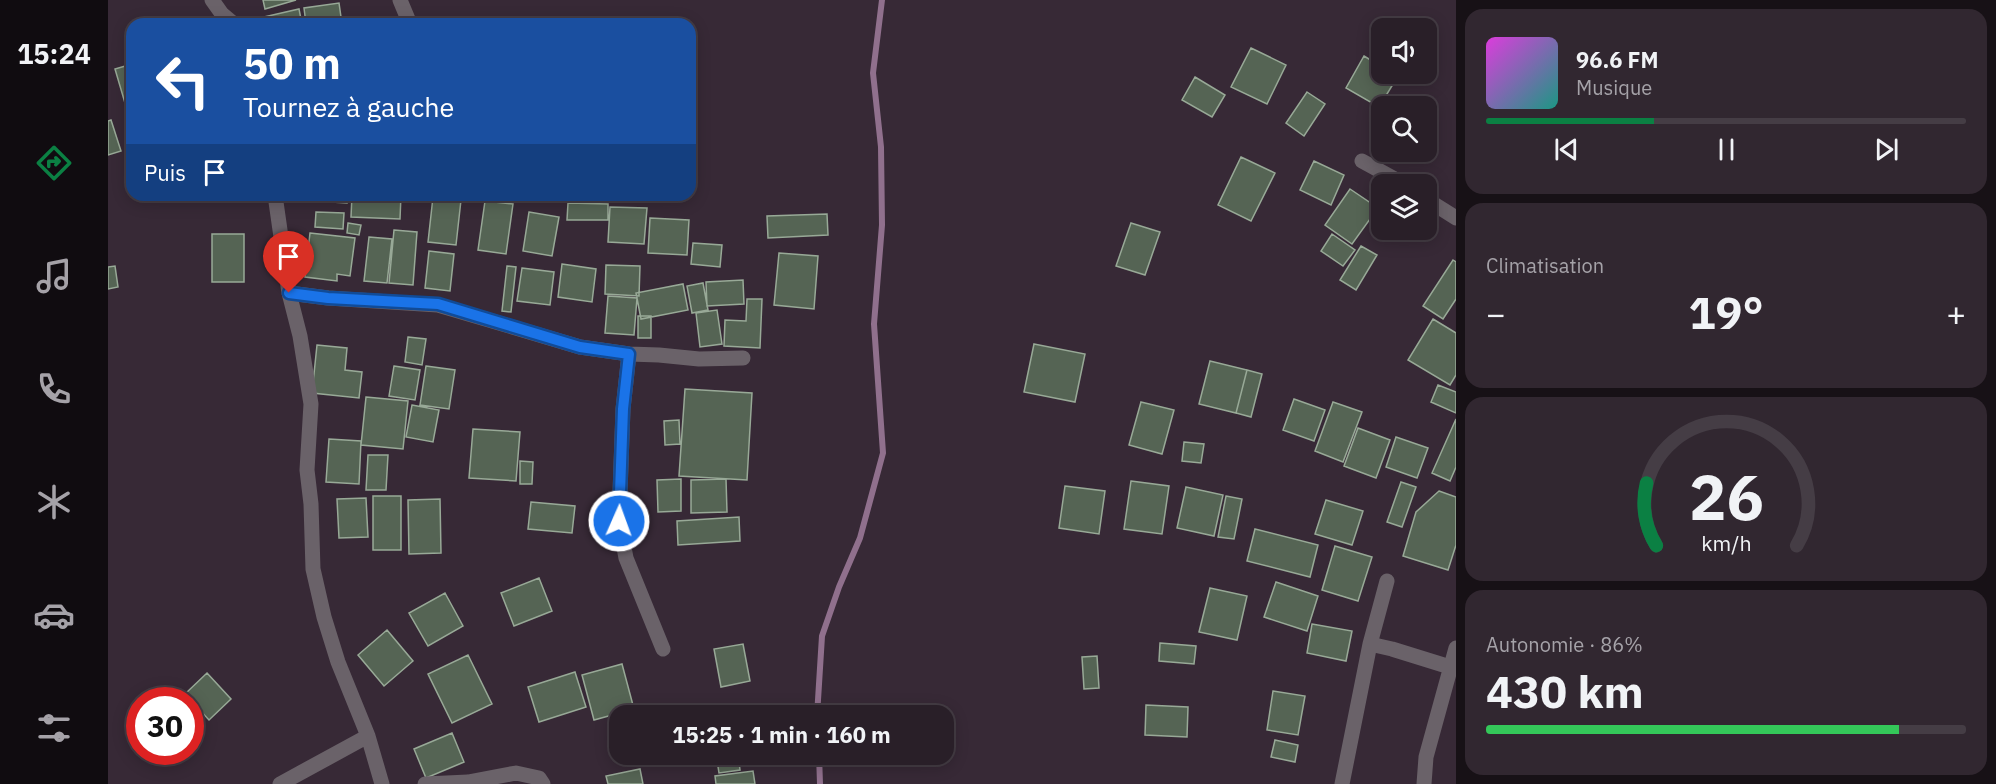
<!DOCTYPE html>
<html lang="fr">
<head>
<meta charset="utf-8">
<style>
  :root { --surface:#291f28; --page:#312730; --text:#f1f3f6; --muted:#a5a2a8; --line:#453d45; --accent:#0b8043 }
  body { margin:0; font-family:"IBM Plex Sans",sans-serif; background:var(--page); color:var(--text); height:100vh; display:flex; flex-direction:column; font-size:22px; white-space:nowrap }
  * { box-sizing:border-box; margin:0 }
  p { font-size:20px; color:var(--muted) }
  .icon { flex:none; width:33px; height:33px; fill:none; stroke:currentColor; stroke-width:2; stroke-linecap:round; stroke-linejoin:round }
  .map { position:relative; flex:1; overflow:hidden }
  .sheet { display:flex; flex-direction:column; gap:9px; padding:9px; background:#171116; width:540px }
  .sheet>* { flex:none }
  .hud { position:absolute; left:18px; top:18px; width:570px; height:183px; border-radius:18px; box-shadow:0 3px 15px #0003,0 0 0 2px var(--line); background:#1a4fa0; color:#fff; overflow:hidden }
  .buttons { position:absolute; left:1263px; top:18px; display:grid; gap:12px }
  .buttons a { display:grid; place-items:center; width:66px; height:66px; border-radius:12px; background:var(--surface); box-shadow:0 3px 15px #0003,0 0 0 2px var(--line); font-size:30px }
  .speed { position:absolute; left:18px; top:687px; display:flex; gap:12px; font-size:30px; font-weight:700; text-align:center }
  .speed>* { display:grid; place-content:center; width:78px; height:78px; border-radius:50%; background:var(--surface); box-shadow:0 3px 15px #0003,0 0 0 2px var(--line); line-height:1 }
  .speed .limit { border:9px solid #d22; background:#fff; color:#111 }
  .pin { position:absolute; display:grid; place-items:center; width:51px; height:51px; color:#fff; margin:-62px -26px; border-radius:50% 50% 50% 0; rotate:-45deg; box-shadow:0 0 6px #0007 }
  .pin .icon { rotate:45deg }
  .me { position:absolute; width:66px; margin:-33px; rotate:2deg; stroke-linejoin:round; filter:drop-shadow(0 0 4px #0008) }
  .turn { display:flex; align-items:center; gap:21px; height:126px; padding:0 18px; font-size:27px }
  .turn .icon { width:78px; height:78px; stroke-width:2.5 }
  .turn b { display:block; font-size:42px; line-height:51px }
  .then { display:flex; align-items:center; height:57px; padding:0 18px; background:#0003; gap:12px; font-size:22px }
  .big { font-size:45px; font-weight:700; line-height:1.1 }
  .sheet .widget { flex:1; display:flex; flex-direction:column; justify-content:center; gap:9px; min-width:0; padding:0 21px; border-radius:18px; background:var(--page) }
  .sheet .dial { align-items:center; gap:0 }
  .dial svg { height:156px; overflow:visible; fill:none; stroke:var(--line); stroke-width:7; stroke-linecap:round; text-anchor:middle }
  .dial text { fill:var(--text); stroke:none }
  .song { display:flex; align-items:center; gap:18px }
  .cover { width:72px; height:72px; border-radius:9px; background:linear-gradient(135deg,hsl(300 70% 55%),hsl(170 70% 35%)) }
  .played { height:6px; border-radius:3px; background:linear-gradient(90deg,var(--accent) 35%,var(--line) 35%) }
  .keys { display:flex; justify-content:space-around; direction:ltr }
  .heat { display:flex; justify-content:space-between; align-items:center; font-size:33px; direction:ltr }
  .charge { height:9px; border-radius:4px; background:linear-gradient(90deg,#34c759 86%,var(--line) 0) }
  .trip { position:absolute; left:501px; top:705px; width:345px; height:60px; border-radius:18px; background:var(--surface); box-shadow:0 3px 15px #0003,0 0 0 2px var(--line); font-weight:700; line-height:60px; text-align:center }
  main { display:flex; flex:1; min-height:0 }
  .tabs { display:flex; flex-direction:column; width:108px; justify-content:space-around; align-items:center; background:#100c10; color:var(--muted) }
  .tabs .icon { width:42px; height:42px }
  .tabs .on { color:var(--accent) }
  .tabs b { font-size:27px; color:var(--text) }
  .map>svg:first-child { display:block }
</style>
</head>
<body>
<main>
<nav class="tabs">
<b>15:24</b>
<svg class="icon on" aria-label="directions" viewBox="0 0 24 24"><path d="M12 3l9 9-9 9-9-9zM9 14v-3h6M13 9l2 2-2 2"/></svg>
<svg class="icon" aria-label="music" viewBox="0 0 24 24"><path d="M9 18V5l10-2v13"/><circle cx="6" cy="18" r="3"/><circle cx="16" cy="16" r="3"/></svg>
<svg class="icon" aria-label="phone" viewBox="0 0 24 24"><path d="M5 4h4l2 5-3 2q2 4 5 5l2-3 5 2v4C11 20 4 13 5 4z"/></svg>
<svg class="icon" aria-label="climate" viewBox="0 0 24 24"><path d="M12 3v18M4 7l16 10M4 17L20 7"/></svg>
<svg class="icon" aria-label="car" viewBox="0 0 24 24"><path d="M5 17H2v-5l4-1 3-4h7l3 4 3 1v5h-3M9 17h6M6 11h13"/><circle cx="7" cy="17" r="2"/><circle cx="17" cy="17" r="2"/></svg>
<svg class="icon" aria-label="filters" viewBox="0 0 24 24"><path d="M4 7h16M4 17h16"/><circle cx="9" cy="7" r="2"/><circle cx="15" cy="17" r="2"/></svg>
</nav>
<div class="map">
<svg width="1348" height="784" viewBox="0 0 1348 784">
  <rect width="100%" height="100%" fill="#372936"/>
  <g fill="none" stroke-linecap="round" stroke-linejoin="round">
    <path stroke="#90708d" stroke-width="6" d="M709,716l5,-80 17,-49 21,-49 23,-85 -9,-129 8,-99 -1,-78 -8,-74 9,-73
      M711,754l1,30"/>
  </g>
  <path fill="#556454" stroke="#98a997" stroke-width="1.5" d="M155,0h33l-31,9z
    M231,3l3,21h-36l-2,-16z
    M191,9l3,15h-50l-1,-4z
    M1143,48l35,17 -19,39 -36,-17z
    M1256,56l18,11v7h11l5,2 -19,31 -33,-19z
    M24,64v45l-5,1 -12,-41z
    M1087,77l30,18 -13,22 -30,-17z
    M1199,92l18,12 -21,32 -18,-13z
    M3,120l10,31 -13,4v-34z
    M1133,157l34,16 -24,48 -33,-16z
    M1206,161l30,14 -13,30 -31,-15z
    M1242,189l28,19 -26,36 -27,-19z
    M207,195h32v8l-32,-2z
    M244,195h49l-1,24 -49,-2z
    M459,195h48v6l-48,-2z
    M325,197l28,3 -5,45 -28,-3z
    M377,201l28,3 -7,50 -28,-4z
    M460,203l40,1v16h-41z
    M502,207l37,1 -3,36 -36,-2z
    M208,212l28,1 -1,16 -28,-2z
    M421,212l30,5 -7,39 -29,-5z
    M719,214l1,21 -60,3 -1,-22z
    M542,218l39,2 -2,35 -39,-2z
    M240,223l13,2 -2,10 -12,-2z
    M1023,223l29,9 -15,43 -29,-9z
    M286,230l23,2 -4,53 -24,-2z
    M202,233l45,5 -5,38 -13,-2v7l-32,-4z
    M104,234h32v48h-32z
    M1224,234l23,16 -12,16 -22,-15z
    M261,237l23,2 -5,44 -23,-2z
    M585,243l29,2 -2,22 -29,-3z
    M1253,246l16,9 -21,35 -16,-10z
    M321,251l25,3 -4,37 -25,-3z
    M671,253l39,3 -4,53 -40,-4z
    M1345,260l3,2v37l-13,20 -20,-13z
    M454,264l34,5 -4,33 -34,-5z
    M498,265l34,1 -1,30 -34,-2z
    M7,266l3,21 -10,2v-22z
    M399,266l9,1 -5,45 -9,-1z
    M414,268l32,4 -4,33 -33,-4z
    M635,280l1,24 -37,2 -1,-24z
    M595,283l5,27 -16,3 -5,-27z
    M575,284l5,26 -47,9 -5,-26z
    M500,296l29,2 -3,37 -29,-2z
    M639,299h15l-2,49 -36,-2 1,-26 21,1z
    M609,310l5,34 -22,3 -4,-34z
    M530,316h13v22h-13z
    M1325,319l23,14v42l-6,10 -42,-25z
    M300,337l18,2 -4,26 -17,-3z
    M926,344l51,10 -10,48 -51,-10z
    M209,345l30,3 -2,22 17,2 -3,26 -47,-5z
    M1102,361l37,9 -11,43 -37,-9z
    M286,366l26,4 -5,30 -26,-4z
    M318,366l29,4 -6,39 -29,-4z
    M1139,370l15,4 -11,43 -15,-4z
    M1330,385l18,7v21l-25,-11z
    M577,389l67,4 -5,87 -68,-4z
    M258,397l42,4 -5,48 -42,-4z
    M1186,399l31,11 -11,31 -31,-11z
    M1033,402l33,8 -12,44 -33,-9z
    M1225,402l29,10 -19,50 -28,-11z
    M304,405l27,5 -6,32 -27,-5z
    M1348,419v48l-6,14 -18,-8z
    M571,420l1,24 -15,1 -1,-24z
    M1250,428l32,12 -14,38 -32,-12z
    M365,429l47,3 -4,49 -47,-3z
    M1288,437l32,11 -11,30 -31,-11z
    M221,439l32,2 -2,43 -33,-2z
    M1076,442l20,2 -3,19 -19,-2z
    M260,455h20l-2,35h-20z
    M412,461l13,1 -1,22h-12z
    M573,479v32l-23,1 -1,-32z
    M618,479l1,33 -36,1v-33z
    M1023,481l38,5 -7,48 -38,-5z
    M1293,482l15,5 -14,40 -15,-5z
    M957,486l40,5 -6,43 -40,-6z
    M1078,487l37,8 -9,41 -37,-8z
    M1331,491l17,6v48l-8,25 -45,-14 13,-44z
    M265,496h28v54h-28z
    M1118,496l16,3 -8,40 -16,-2z
    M258,498l2,39 -29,1 -2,-39z
    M332,499l1,54 -32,1 -1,-54z
    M1218,500l37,11 -11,34 -37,-11z
    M423,502l44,4 -3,27 -44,-4z
    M631,517l1,24 -62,4 -1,-24z
    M1147,529l63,16 -8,32 -63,-16z
    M1227,546l37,11 -14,44 -36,-11z
    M431,578l13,33 -38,15 -13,-33z
    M1168,582l42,14 -11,35 -43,-14z
    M1102,588l37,8 -10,44 -38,-8z
    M337,593l18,33 -35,20 -19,-33z
    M1204,624l40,7 -6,30 -39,-8z
    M279,630l26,31 -29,25 -26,-31z
    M1052,643l36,3 -2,18 -35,-3z
    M635,644l7,37 -29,6 -7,-38z
    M360,655l24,49 -40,19 -24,-49z
    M989,656l2,32 -15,1 -2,-32z
    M514,664l12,45 -40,11 -12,-45z
    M467,672l11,35 -47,15 -11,-35z
    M99,673l24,26 -22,21 -24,-26z
    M1165,691l32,5 -7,39 -31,-5z
    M1038,705l42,2 -1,30 -42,-2z
    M344,733l12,29 -38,16 -12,-29z
    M1167,740l23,5 -3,17 -24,-5z
    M608,754h22l2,16 -21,3z
    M532,769l3,15h-35l-2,-8z
    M645,771l2,13h-39l-1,-8z"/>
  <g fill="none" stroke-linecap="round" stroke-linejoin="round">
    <path stroke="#6a6269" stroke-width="15" d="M104,0l10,14 12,10
      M292,0l10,24
      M1254,161l42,23
      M167,195l14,98 11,43 11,68 -4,66 4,34 2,65 11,48 14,45 30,74 14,48
      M1318,199l30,19
      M181,293l39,5 110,7 142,42 49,7 30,1 40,4 44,-1
      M521,354l-6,55 -4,112 7,37 37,91
      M1262,644l22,5 58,18
      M172,784l88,-48
      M317,784l43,-2 48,-9 23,5 4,6
      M1234,784l28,-140 17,-63
      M1316,784l2,-27 30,-109"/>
  </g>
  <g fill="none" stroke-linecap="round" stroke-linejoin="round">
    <g stroke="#114b97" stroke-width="15">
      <path id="route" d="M181,293l39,5 110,6 142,43 49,7 -6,55 -4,112"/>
    </g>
    <use href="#route" stroke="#1a73e8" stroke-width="10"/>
  </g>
</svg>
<div class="buttons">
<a><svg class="icon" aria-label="sound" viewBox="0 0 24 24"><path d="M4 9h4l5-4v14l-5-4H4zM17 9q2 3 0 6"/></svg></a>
<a><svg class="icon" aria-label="search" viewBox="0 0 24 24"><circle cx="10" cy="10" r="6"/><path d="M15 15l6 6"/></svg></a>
<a><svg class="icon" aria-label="layers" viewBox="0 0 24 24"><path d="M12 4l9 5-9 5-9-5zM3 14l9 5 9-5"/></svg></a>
</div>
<div class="speed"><div class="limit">30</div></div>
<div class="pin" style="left:181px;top:293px;background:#d93025"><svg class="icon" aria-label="arrive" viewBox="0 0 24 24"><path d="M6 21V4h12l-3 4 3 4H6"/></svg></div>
<svg class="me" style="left:511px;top:521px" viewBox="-20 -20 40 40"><circle r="17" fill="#1a73e8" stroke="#fff" stroke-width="3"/><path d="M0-11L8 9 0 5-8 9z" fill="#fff"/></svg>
<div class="trip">15:25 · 1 min · 160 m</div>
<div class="hud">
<div class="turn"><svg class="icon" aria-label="left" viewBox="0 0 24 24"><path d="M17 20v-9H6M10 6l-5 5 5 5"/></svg><div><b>50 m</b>Tournez à gauche</div></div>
<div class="then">Puis<svg class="icon" aria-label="arrive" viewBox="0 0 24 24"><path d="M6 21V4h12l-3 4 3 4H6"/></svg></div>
</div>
</div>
<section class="sheet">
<div class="widget">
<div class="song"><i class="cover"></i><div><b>96.6 FM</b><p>Musique</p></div></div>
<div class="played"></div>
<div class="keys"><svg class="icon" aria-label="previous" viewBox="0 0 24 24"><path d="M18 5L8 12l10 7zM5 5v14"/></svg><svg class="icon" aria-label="pause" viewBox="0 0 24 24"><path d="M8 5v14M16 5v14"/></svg><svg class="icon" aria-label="next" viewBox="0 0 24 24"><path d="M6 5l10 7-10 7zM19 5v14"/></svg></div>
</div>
<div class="widget"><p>Climatisation</p>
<div class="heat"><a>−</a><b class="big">19°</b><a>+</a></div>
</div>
<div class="widget dial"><svg viewBox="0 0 100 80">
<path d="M14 69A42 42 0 1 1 86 69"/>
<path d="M14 69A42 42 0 0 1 9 37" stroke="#0b8043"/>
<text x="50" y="56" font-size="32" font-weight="700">26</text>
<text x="50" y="72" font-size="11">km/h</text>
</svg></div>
<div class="widget"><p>Autonomie · 86%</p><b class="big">430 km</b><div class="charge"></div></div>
</section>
</main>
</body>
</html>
